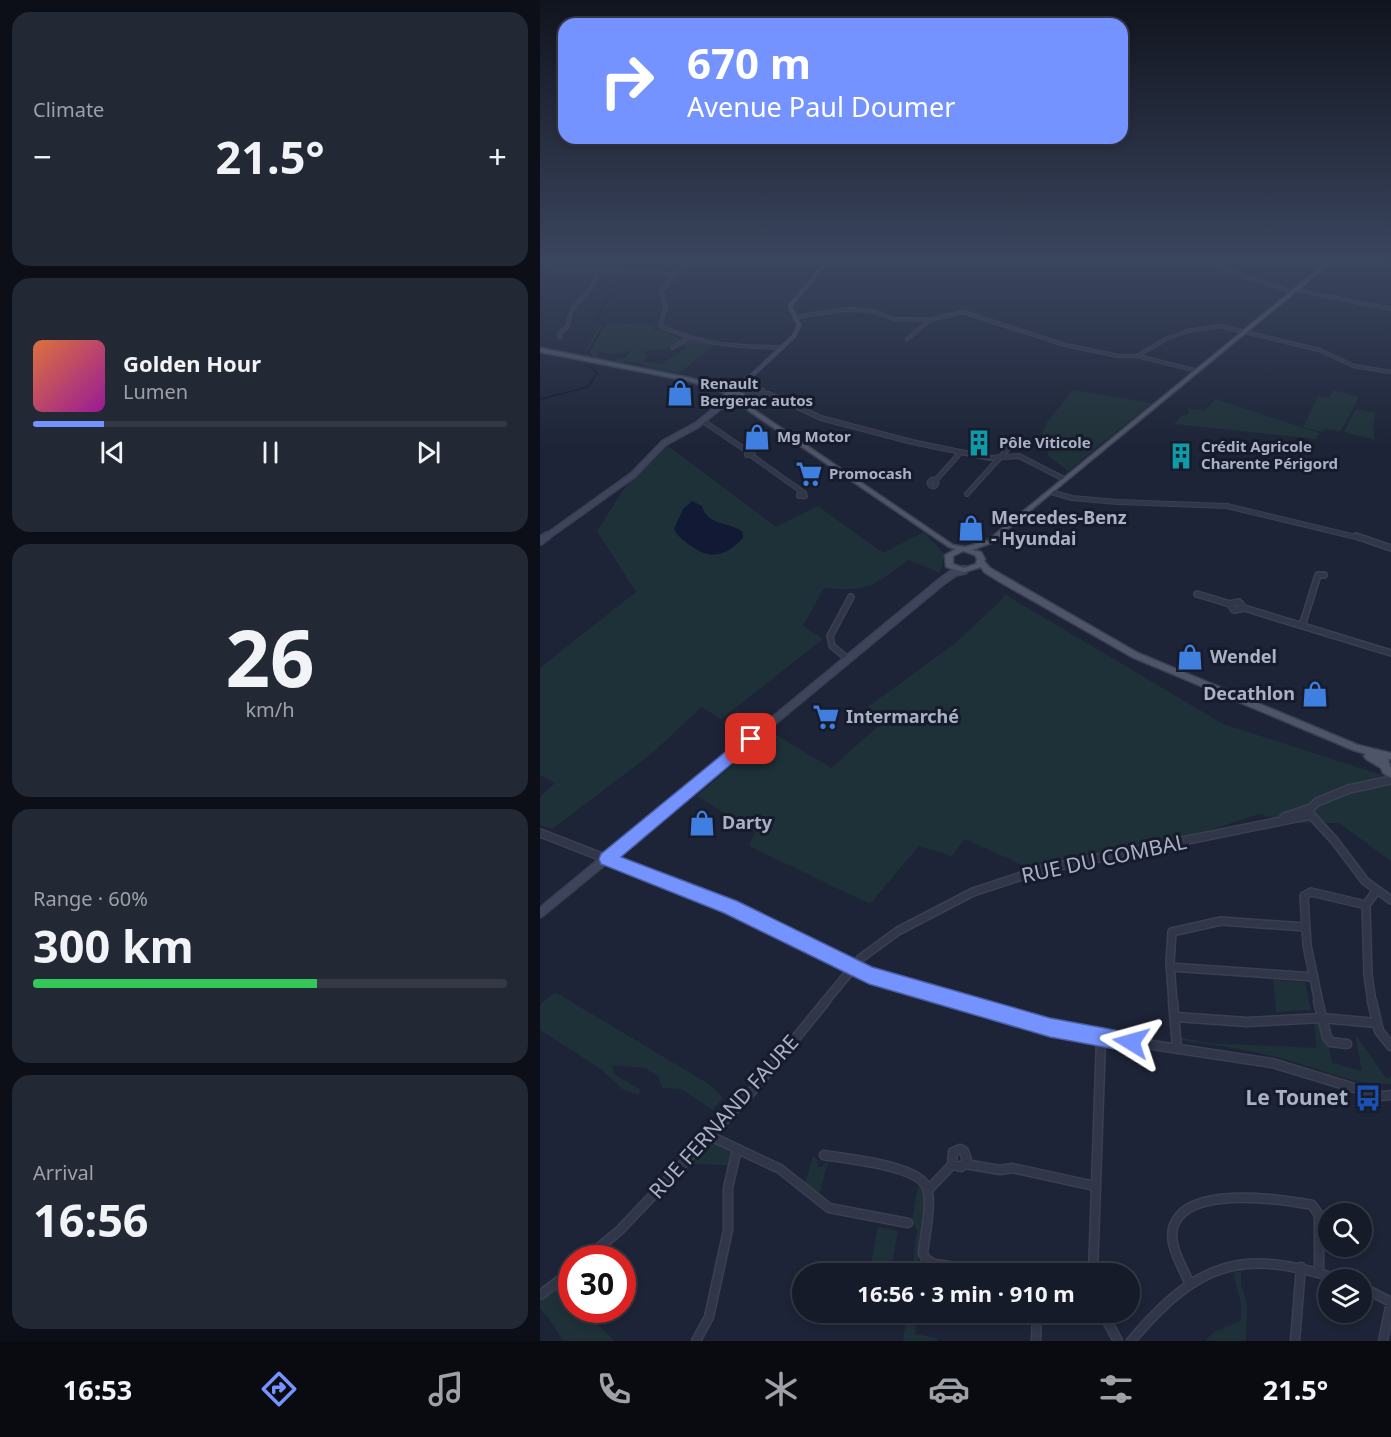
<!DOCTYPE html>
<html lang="en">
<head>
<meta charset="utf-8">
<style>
  :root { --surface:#161b29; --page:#232835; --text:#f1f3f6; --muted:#9ea1a8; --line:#353946; --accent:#7593ff }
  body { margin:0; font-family:"Noto Sans",sans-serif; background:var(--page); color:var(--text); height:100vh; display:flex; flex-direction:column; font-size:22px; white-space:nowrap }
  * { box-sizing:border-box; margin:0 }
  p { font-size:20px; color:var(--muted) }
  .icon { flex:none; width:33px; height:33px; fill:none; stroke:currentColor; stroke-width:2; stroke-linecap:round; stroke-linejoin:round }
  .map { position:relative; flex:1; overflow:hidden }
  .side { display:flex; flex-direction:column; gap:12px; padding:12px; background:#0c0f17; width:540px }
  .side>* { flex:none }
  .guide { position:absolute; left:18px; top:18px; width:570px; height:126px; border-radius:18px; box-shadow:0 3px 9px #0003,0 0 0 2px var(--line); background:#7593ff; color:#fff; overflow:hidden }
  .fabs { position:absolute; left:778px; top:1203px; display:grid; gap:12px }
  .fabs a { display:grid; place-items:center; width:54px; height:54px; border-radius:50%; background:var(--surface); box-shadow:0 3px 9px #0003,0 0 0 2px var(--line); font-size:30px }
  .speed { position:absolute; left:18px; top:1245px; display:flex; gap:12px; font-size:30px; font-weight:700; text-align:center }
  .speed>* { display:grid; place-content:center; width:78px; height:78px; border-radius:50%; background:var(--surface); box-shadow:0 3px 9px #0003,0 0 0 2px var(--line); line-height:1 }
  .speed .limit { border:9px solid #d22; background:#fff; color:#111 }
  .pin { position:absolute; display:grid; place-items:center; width:51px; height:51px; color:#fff; margin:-26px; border-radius:12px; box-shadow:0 3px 9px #0006 }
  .me { position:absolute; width:66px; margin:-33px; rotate:278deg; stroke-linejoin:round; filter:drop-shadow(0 0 4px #0008) }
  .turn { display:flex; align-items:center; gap:21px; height:126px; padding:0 30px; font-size:27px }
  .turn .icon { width:78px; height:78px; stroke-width:2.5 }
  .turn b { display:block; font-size:42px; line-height:51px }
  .big { font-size:45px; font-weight:700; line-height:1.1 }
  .side .card { flex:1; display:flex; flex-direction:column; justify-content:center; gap:9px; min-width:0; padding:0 21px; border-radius:18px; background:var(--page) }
  .side .dial { align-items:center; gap:0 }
  .dial b { font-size:78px; line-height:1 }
  .song { display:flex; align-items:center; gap:18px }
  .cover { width:72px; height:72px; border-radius:9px; background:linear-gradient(135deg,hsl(20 70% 55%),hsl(300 70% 35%)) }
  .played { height:6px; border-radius:3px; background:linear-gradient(90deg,var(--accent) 15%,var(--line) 15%) }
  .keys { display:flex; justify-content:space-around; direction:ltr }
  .heat { display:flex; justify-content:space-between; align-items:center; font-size:33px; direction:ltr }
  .charge { height:9px; border-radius:4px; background:linear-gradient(90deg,#34c759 60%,var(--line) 0) }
  .trip { position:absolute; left:252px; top:1263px; width:348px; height:60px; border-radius:30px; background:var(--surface); box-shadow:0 3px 9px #0003,0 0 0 2px var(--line); font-weight:700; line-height:60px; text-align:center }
  .menu { display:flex; height:96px; justify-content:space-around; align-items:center; background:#090b10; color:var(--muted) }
  .menu .icon { width:42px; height:42px }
  .menu .active { color:var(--accent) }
  .menu b { font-size:27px; color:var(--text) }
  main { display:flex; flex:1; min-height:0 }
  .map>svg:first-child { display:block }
</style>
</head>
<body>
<main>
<section class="side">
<div class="card"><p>Climate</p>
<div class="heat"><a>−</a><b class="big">21.5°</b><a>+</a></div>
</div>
<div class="card">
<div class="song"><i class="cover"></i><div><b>Golden Hour</b><p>Lumen</p></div></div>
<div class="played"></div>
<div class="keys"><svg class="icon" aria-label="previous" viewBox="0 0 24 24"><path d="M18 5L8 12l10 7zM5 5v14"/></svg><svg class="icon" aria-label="pause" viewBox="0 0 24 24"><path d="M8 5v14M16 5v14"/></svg><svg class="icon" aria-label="next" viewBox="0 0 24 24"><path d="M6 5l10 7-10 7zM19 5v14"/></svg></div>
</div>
<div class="card dial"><b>26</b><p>km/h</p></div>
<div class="card"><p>Range · 60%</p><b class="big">300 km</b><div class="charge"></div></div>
<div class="card"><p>Arrival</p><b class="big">16:56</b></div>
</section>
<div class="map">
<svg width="851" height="1341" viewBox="0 0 851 1341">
  <rect width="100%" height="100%" fill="#1d2437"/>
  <path fill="#1f3138" d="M108,323v2h7l-3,6 11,-1 18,10 -11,8 -22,2 -5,3 5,3 -4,6 18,2 26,-17 -12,-1 11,-7 28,6 -36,28 -28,-4 -10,-6 -25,-1 -1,-3 6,-1 1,2 10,-9 -15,3 -18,-2 -2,3 3,2 -5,3 -10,-2 8,-22 8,-11z
    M532,390l80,13 -84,68 -20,-15v-10l-6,-11c7,-23 18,-25 30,-45z
    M793,390l26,7 -18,34 -16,-2 -3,3 -19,-5 15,-31 11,2z
    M675,399l104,34 -3,6 -142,-15 6,-7 9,-3 -1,-6 17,3z
    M816,409l19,4 -2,14 2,13 -31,-8z
    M124,443l112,84 42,-21 65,47 41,-21 21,23 -5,18 -31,-13c-37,26 -39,32 -85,28l-21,38 20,13 -102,80 -19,-12 -52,48 -98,74 -12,-4v-28l15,-14 -15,-8v-107l96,-76 -39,-61 36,-56z
    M466,595l217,129 168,54v83l-52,-38h-44l-36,-9 -64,21 -164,34 -66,-30 -13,17 -33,-10 -49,58 -121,-58 6,-14 -58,-36 74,-64 60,36 54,-48 -19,-12 90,-65z
    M733,980l32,2 6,28 -35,2z
    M15,992l154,92 14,14 -10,12 -32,-21 -19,-1 -4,-12 -14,-8 -32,-3 3,10 25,14 -1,6 -17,-6 -21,-20 -61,-39v-25z
    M774,1021h6l5,18 10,8 -6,1 3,15 30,8 -7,-37 32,45 4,-3v8c-36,2 -73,-16 -107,-25 -34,-9 -69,-14 -104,-19l-1,-3 29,6 109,5z
    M172,1143l18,9 -2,13 -35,-1 -35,39 -2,-3z
    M273,1156l4,4 1,7h4l6,-6 -9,35 -14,-13z
    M379,1181l6,14 -6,53 3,7 -4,4 6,11 12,1v2l-24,1 5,-44 -5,-10z
    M338,1227l20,4 -8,42h-21z
    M701,1271v13l6,21 -1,36h-42l12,-10 25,-10v-18l-8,-30z
    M21,1286l10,11 1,13h12l30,31h-51l-15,-24 -8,-8v-8z
    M367,1313h10l-2,21 22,4v3h-34z"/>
  <path fill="#111935" d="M152,501l10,5c5,19 25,16 40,25l1,7c-16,17 -32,23 -52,8 -7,-5 -13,-9 -17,-17l9,-20z"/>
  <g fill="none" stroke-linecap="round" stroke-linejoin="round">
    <path stroke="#111935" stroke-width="1.5" d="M87,270l16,-11
      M51,356l-3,-3 16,-28 -7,-7 17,-31 7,-7 -1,-2 6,-3 -1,-2
      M0,399l48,-12 9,-14 -8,-7"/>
    <g stroke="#3a4051" stroke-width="4.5">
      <path id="street-far4" d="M668,259l22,13 63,20
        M0,268l136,6 -15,17 5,16 -6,19c40,18 80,22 123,21
        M136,274l16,-15
        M756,290l95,19
        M255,317l55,-8 25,3 19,7 35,1 34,-8 102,33 53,11h19l61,15
        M20,337l-1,-3 8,-7 5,-18 18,-20 10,-19
        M367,339l23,-19
        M132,348l16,-10
        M597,356l29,-17 21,-8 33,-5 99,24 35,16 37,6"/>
    </g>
    <g stroke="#3a4051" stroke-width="6">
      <path id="street-far3" d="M208,385l15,6v3
        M202,394h27l52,24 91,24 78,16 29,-2 43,22
        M163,421l47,32
        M210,453l3,1 -6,1z
        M212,456l52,37
        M389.5 483a3.5 3.5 0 1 1 7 0a3.5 3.5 0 1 1-7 0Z
        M395,481l26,-29
        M511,492l21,6 46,4 109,4 133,32
        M263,493l2,3h-6v-2z
        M427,494l47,-52"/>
    </g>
    <g stroke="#3a4051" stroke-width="8">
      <path id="street-far2" d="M816,536l35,12
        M657,594l33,10
        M699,602l5,6 -10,2 -4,-6z
        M704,608l147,45
        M762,626l16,-51h6
        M308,659l-16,-13 -2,-10 21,-39"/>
    </g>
    <g stroke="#3a4051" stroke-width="10">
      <path id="street-far1" d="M771,815l23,25 31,41 26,19
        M744,817l27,-9 6,-6 32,-13 42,-9
        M0,833l190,74 136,67 94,29
        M630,967l144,10
        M284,1003l37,-45 37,-27 75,-39 67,-22 271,-55
        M633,1003l-3,-40 2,-31 49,-11 84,6
        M779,1003l-12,-58 -3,-49 7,-4 55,13
        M832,1003l-4,-29 -2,-69 11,-15"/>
    </g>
    <g stroke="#3a4051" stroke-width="11">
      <path id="street" d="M414,1001l112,31 206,31 109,33 10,-1
        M633,1001l4,48
        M778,1001l9,36 4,5 16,2
        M832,1001l7,30 12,15
        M636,1017l71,5 75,-4 54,5
        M170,1136l70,33 49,39 79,15
        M420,1149l4,2 3,9 -6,7 -9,-2 1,-13z
        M284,1155c22,4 95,10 103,33 5,16 -2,48 -4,65l3,6 8,5 77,10
        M425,1164l35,6 12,-2 83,18
        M388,1190l24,-25
        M46,1258l33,-27 136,-143 71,-87
        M553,1274l8,-236
        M649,1282c-7,-16 -22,-39 -15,-57 15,-40 106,-26 138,-20l7,10v56
        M822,1287l29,15
        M0,1295l32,-24
        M562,1312l16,29
        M156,1341l13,-24 19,-87v-42l9,-39
        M496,1341l1,-29
        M591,1341c67,-79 110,-94 210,-61
        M755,1341l6,-74
        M843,1341l8,-39"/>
    </g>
    <g stroke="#3a4051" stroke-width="5">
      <path id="secondary-far3" d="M206,381l48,-45 5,-11 -9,-19 39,-47"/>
    </g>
    <g stroke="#3a4051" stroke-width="8">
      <path id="secondary-far2" d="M191,393l17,-14
        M5,538l88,-63 31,-32 33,-18 22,-18 13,-5"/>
    </g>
    <g stroke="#3a4051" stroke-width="10">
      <path id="secondary-far1" d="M0,541l7,-5
        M209,741l192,-159 14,-10 9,-2"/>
    </g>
    <g stroke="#3a4051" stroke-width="11">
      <path id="secondary" d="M0,913l211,-174"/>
    </g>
    <g stroke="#3a4051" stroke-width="3">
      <path id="primary" d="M791,259h4l-344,284 -19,7 9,2 4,7 -1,2 6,7 148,85 220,92 33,8v6h-3l3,10v9l-8,-5 -2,-5 -15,-9 -2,-3 2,-2 -13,-4 -221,-93 -132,-75 -16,-10 -3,-5 -17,5 -18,-5 -1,-12 11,-6 -7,-2 -200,-136 -9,-10 -7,3 -11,-3 1,-6 3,-2 -37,-12 -149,-29v-4l150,30 41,13 3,-1 10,3 3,4 -2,2 8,10 200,136 12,2 22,-6zM194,394l7,2 -9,4 -5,-1 1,-3zM423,551l12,4 2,4 -1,5 -12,4 -11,-4v-8z"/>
    </g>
    <use href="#street-far4" stroke="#313648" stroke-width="3"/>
    <use href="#street-far3" stroke="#313648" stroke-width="4"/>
    <use href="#street-far2" stroke="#313648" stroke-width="5"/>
    <use href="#street-far1" stroke="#313648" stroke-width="7"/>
    <use href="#street" stroke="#313648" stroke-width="8"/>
    <use href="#secondary-far3" stroke="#3e445b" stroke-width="4"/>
    <use href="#secondary-far2" stroke="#3e445b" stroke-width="5"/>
    <use href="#secondary-far1" stroke="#3e445b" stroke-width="7"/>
    <use href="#secondary" stroke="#3e445b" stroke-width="8"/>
    <use href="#primary" fill="#4e5568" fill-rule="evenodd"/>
  </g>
  <linearGradient id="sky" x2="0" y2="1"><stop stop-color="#10141e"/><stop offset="0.58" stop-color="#3a455e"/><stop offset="1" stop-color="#3a455e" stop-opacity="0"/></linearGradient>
  <rect width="851" height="447" fill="url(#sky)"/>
  <path fill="#7593ff" stroke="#4c60a6" stroke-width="1.5" d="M211,733l5,2 2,4 -2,4 -135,114 116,44 135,66 178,51 81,15 7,3 2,6 -2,7 -7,3 -81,-15 -181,-53 -145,-71 -123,-49 -2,-5 2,-5 145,-119z"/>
  <defs>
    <g id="shop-bare" transform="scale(2.07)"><path d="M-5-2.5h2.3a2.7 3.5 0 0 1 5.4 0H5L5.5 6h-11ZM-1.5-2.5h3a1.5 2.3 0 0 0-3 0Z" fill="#3f7fe0" stroke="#171c2c" stroke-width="2.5" paint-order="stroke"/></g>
    <g id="building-bare" transform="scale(2.07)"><path d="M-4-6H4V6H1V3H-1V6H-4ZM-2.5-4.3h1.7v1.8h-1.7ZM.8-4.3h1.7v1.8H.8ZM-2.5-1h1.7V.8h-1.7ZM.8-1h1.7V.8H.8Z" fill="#0f9aa8" stroke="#171c2c" stroke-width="2.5" paint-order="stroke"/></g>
    <g id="supermarket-bare" transform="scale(2.07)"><path d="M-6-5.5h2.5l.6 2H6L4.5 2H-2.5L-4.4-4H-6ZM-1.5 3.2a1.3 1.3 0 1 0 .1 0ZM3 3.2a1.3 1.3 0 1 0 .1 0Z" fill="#3f7fe0" stroke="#171c2c" stroke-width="2.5" paint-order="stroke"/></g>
    <g id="bus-bare" transform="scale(2.07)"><path d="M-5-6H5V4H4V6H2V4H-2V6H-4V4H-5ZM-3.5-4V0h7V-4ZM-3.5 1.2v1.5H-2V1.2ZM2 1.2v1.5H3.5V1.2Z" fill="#1a4fb4" stroke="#171c2c" stroke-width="2.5" paint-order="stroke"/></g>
  </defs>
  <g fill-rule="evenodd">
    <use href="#shop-bare" x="140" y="393"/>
    <use href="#shop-bare" x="217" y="437"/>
    <use href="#building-bare" x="439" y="443"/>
    <use href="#building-bare" x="641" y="456"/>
    <use href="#supermarket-bare" x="269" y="474"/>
    <use href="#shop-bare" x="431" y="528"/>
    <use href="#shop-bare" x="650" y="657"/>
    <use href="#shop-bare" x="775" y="694"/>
    <use href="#supermarket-bare" x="286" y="717"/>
    <use href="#shop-bare" x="162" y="823"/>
    <use href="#bus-bare" x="828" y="1098"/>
  </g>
  <g text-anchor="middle" stroke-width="6" stroke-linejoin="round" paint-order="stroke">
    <g font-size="15" font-weight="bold" fill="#aab0c5" stroke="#171c2c" text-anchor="start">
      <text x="160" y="389">Renault<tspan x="160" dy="17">Bergerac autos</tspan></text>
      <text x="237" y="442">Mg Motor</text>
      <text x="459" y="448">Pôle Viticole</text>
      <text x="661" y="452">Crédit Agricole<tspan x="661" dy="17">Charente Périgord</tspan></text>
      <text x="289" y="479">Promocash</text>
    </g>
    <g font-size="18" font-weight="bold" fill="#aab0c5" stroke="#171c2c" text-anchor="start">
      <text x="451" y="524">Mercedes-Benz<tspan x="451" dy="21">- Hyundai</tspan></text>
      <text x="670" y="663">Wendel</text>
      <text x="755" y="700" text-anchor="end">Decathlon</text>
      <text x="306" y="723">Intermarché</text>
      <text x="182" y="829">Darty</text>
    </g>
    <g font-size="21" fill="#aab0c5" stroke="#171c2c">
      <text transform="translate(564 859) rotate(-12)" y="7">RUE DU COMBAL</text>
      <text transform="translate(184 1117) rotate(-48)" y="7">RUE FERNAND FAURE</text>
    </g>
    <g font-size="21" font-weight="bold" fill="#aab0c5" stroke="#171c2c" text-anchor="end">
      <text x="808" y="1105">Le Tounet</text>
    </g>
  </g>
</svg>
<div class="fabs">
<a><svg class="icon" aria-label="search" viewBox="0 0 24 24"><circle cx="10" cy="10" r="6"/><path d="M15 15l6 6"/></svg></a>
<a><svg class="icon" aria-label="layers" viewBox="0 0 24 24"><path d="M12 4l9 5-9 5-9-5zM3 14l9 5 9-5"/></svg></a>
</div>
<div class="speed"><div class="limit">30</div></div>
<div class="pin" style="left:211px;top:739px;background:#d93025"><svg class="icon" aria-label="arrive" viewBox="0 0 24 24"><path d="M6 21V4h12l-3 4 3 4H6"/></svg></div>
<svg class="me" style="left:591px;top:1042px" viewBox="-20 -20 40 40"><path d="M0-17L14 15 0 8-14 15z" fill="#7593ff" stroke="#fff" stroke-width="4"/></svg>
<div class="trip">16:56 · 3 min · 910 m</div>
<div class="guide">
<div class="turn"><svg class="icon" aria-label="right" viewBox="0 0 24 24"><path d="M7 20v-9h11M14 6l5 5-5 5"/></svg><div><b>670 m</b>Avenue Paul Doumer</div></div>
</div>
</div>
</main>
<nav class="menu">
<b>16:53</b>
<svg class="icon active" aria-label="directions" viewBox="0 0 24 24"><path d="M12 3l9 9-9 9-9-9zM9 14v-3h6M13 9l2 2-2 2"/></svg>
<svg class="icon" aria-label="music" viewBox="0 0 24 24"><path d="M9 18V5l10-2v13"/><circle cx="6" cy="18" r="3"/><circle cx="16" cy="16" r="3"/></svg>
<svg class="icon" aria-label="phone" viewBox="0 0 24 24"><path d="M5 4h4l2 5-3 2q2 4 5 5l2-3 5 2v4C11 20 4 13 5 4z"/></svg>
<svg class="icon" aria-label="climate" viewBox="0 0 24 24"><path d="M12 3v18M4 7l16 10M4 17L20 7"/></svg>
<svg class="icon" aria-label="car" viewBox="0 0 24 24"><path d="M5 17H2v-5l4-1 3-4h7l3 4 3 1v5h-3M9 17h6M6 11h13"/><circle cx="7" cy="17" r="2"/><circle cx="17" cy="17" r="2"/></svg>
<svg class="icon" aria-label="filters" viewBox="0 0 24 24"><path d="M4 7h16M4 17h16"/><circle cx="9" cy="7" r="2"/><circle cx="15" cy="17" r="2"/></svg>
<b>21.5°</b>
</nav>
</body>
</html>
